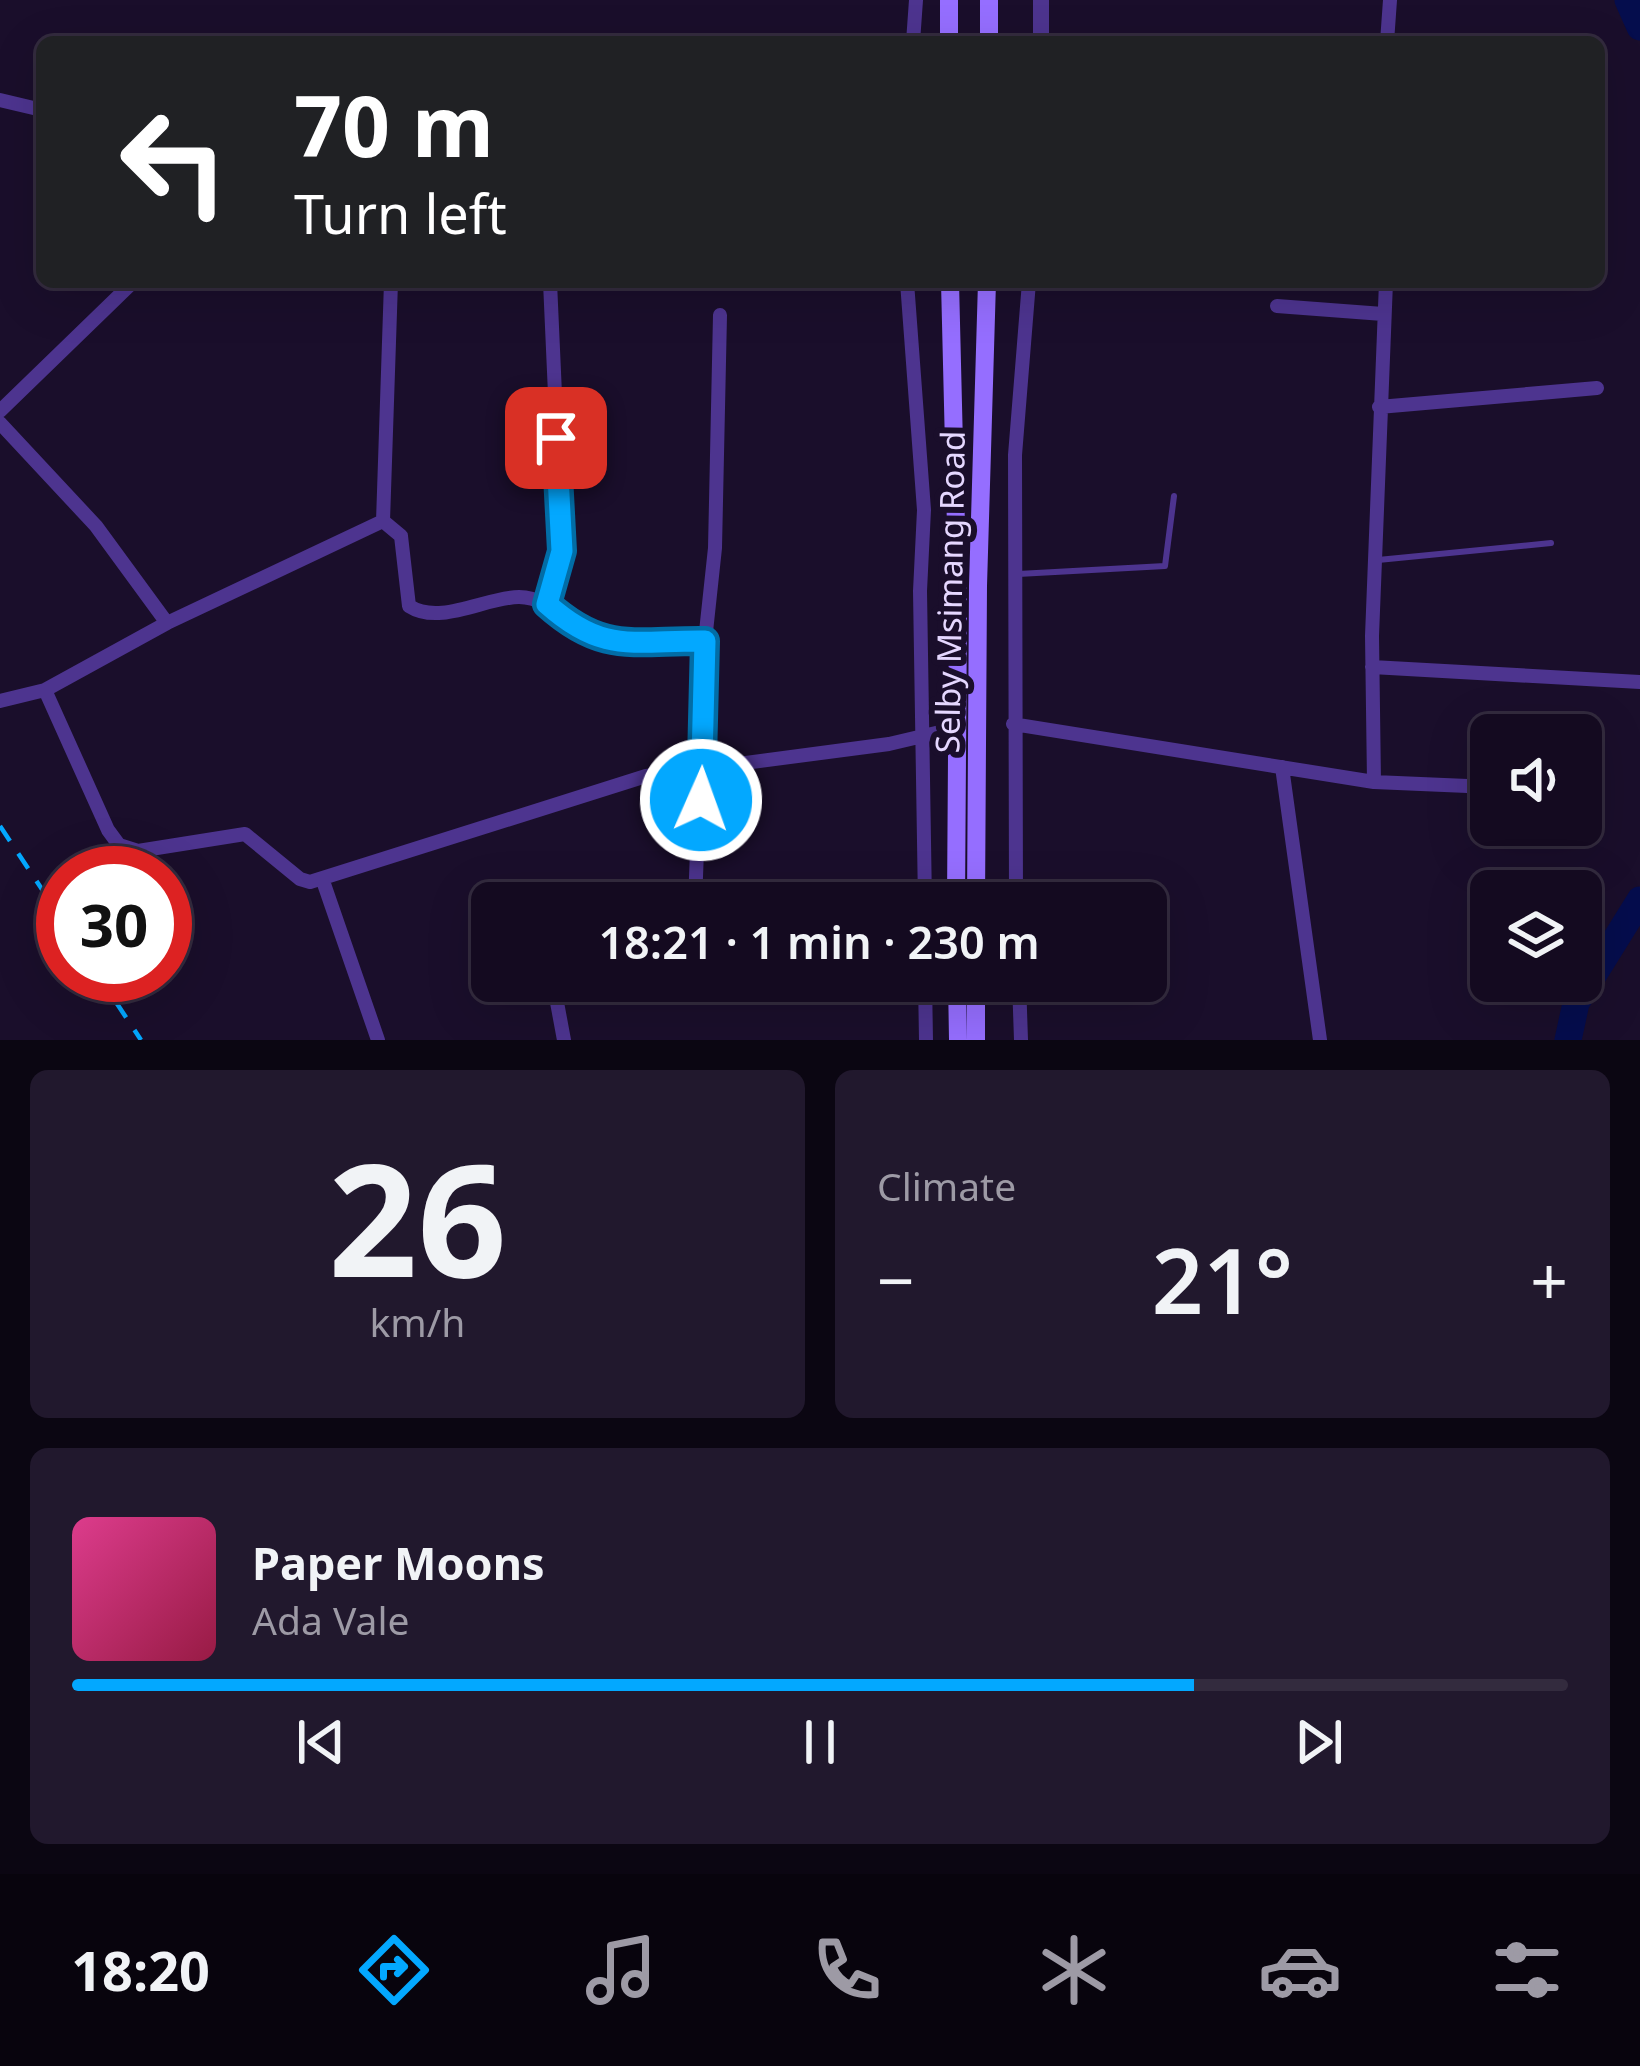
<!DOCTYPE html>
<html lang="en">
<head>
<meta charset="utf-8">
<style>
  :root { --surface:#140a20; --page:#21182d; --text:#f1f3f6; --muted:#9d9aa5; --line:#332b3e; --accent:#03a8ff }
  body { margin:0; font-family:"Noto Sans",sans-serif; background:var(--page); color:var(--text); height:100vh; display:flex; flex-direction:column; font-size:45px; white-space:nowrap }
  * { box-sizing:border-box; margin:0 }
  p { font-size:39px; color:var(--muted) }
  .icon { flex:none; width:66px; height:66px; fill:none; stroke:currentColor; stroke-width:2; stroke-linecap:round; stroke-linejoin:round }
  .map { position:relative; height:1040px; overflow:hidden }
  .side { display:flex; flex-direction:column; gap:30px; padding:30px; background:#0b0612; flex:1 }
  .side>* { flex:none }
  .banner { position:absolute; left:36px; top:36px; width:1569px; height:252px; border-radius:18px; box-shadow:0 12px 48px #0002,0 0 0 3px var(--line); background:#202124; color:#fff; overflow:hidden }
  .controls { position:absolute; left:1470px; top:714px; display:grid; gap:24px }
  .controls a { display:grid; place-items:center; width:132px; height:132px; border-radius:18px; background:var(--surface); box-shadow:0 12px 48px #0002,0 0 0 3px var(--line); font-size:60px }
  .speed { position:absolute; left:36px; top:846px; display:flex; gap:24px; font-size:60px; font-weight:700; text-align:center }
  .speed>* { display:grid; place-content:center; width:156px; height:156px; border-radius:50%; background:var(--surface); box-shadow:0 12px 48px #0002,0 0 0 3px var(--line); line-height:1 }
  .speed .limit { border:18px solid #d22; background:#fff; color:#111 }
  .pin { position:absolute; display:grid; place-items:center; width:102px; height:102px; color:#fff; margin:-51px; border-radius:24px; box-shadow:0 6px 18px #0006 }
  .me { position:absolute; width:132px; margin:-66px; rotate:2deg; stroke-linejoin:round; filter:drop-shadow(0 0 9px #0008) }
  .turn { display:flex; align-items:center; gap:42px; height:252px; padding:0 60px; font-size:54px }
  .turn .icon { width:156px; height:156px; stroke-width:2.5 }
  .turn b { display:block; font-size:84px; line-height:102px }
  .big { font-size:90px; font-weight:600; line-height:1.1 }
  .side .widget { flex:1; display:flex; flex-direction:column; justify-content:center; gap:18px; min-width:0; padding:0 42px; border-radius:18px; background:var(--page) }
  .side .dial { align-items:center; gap:0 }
  .dial b { font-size:156px; line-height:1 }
  .song { display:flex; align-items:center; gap:36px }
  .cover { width:144px; height:144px; border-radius:18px; background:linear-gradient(135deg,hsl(330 70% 55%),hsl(340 70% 35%)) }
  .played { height:12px; border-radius:6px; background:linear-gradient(90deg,var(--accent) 75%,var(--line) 75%) }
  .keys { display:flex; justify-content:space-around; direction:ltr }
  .heat { display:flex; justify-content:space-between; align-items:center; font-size:66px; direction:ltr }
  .side .tiles { flex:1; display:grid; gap:30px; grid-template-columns:1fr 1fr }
  .widget:last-child { grid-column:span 2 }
  .trip { position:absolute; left:471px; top:882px; width:696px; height:120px; border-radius:18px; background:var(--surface); box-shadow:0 12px 48px #0002,0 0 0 3px var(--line); font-weight:600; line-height:120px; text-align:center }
  .tabs { display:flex; height:192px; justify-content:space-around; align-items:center; background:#08040d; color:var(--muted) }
  .tabs .icon { width:84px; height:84px }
  .tabs .active { color:var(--accent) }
  .tabs b { font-size:54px; color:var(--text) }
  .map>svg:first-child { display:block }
</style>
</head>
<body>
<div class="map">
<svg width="1640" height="1040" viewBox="0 0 1640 1040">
  <rect width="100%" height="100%" fill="#1a0e2b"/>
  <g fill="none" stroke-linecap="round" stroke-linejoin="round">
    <path stroke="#050d4d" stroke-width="27" d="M1628,0l12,27
      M1568,1040l8,-37 64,-103"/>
    <path stroke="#4d348f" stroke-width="6" d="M1378,560l173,-17
      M1018,574l147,-8 9,-70"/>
    <path stroke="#4d348f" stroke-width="14" d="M913,42l3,-42
      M1387,42l3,-42
      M0,100l42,10
      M907,282l17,228 -4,81 5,312
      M1277,306l106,8
      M1379,407l218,-19
      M0,411l133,-129
      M0,423l96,103 71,97
      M383,521l18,15 8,70c31,20 77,-9 110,-9 34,0 51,35 82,44 30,8 72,-1 104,0l-10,262
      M383,521l8,-239
      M547,604l15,-53 -12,-269
      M705,641l10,-93 5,-233
      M1372,667l268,15
      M45,690l63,140 11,15 19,6 107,-17 55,45 10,3 336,-106 243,-32 68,-16
      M0,701l45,-11 122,-67 216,-102
      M1013,724l361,58 117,5
      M1282,767l38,273
      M1374,782l-2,-146 14,-354
      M323,881l55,159
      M1016,903l-1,-448 14,-173
      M925,981l1,59
      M1019,981l2,59
      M564,1040l-8,-43 14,-16"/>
    <path stroke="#4d348f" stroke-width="16" d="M1041,42v-42"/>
    <path stroke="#956eff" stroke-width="18" d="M949,0v42
      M989,42v-42
      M950,282l8,327 -2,294
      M976,903l2,-317 9,-304
      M957,981l1,59
      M976,981v59"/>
    <path stroke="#03a8ff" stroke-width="4.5" stroke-dasharray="18 15" stroke-linecap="butt" d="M0,826l63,95
      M98,975l43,65"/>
  </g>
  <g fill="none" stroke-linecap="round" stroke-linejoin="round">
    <g stroke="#026da6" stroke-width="30">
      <path id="route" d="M556,438l6,113 -15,53c57,51 87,36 158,37l-4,159"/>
    </g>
    <use href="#route" stroke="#03a8ff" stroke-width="21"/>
  </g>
  <g text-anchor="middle" stroke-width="12" stroke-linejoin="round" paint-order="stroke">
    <g font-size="33" fill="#e5d7ff" stroke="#1a0e2b">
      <text transform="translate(950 592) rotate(-89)" y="12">Selby Msimang Road</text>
    </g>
  </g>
</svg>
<div class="controls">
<a><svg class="icon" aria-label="sound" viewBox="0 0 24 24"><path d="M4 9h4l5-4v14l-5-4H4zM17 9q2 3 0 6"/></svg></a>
<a><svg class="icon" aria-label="layers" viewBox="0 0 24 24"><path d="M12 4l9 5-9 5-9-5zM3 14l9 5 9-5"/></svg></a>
</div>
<div class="speed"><div class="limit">30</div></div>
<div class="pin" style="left:556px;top:438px;background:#d93025"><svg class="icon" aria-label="arrive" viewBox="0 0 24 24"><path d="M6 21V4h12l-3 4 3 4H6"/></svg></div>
<svg class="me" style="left:701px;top:800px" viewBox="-20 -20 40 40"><circle r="17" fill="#03a8ff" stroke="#fff" stroke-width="3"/><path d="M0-11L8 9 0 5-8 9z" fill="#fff"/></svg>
<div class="trip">18:21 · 1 min · 230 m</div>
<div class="banner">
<div class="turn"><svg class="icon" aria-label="left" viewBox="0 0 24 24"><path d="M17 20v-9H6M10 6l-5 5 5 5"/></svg><div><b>70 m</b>Turn left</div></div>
</div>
</div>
<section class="side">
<div class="tiles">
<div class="widget dial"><b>26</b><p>km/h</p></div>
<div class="widget"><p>Climate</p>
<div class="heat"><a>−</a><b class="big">21°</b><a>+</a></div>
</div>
<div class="widget">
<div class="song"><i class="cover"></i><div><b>Paper Moons</b><p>Ada Vale</p></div></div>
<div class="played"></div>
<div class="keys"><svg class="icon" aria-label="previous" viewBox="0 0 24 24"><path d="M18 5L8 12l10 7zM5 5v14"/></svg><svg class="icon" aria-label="pause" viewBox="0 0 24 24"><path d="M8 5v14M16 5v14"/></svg><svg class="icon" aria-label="next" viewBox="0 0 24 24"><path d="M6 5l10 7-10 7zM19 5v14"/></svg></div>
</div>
</div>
</section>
<nav class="tabs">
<b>18:20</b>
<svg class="icon active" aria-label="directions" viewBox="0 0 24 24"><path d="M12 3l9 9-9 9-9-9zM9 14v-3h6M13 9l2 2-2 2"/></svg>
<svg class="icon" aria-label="music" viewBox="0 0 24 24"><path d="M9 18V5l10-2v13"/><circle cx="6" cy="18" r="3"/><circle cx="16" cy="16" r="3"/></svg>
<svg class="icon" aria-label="phone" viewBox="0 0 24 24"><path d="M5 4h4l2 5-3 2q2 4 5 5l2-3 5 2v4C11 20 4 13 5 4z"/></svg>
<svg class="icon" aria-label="climate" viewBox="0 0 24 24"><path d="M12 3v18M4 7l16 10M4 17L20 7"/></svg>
<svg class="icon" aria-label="car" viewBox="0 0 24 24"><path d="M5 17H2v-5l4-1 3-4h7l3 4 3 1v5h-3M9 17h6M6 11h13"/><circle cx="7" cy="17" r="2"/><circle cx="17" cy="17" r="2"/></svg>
<svg class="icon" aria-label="filters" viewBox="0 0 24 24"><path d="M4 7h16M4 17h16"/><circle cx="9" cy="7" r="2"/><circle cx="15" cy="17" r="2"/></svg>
</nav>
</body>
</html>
